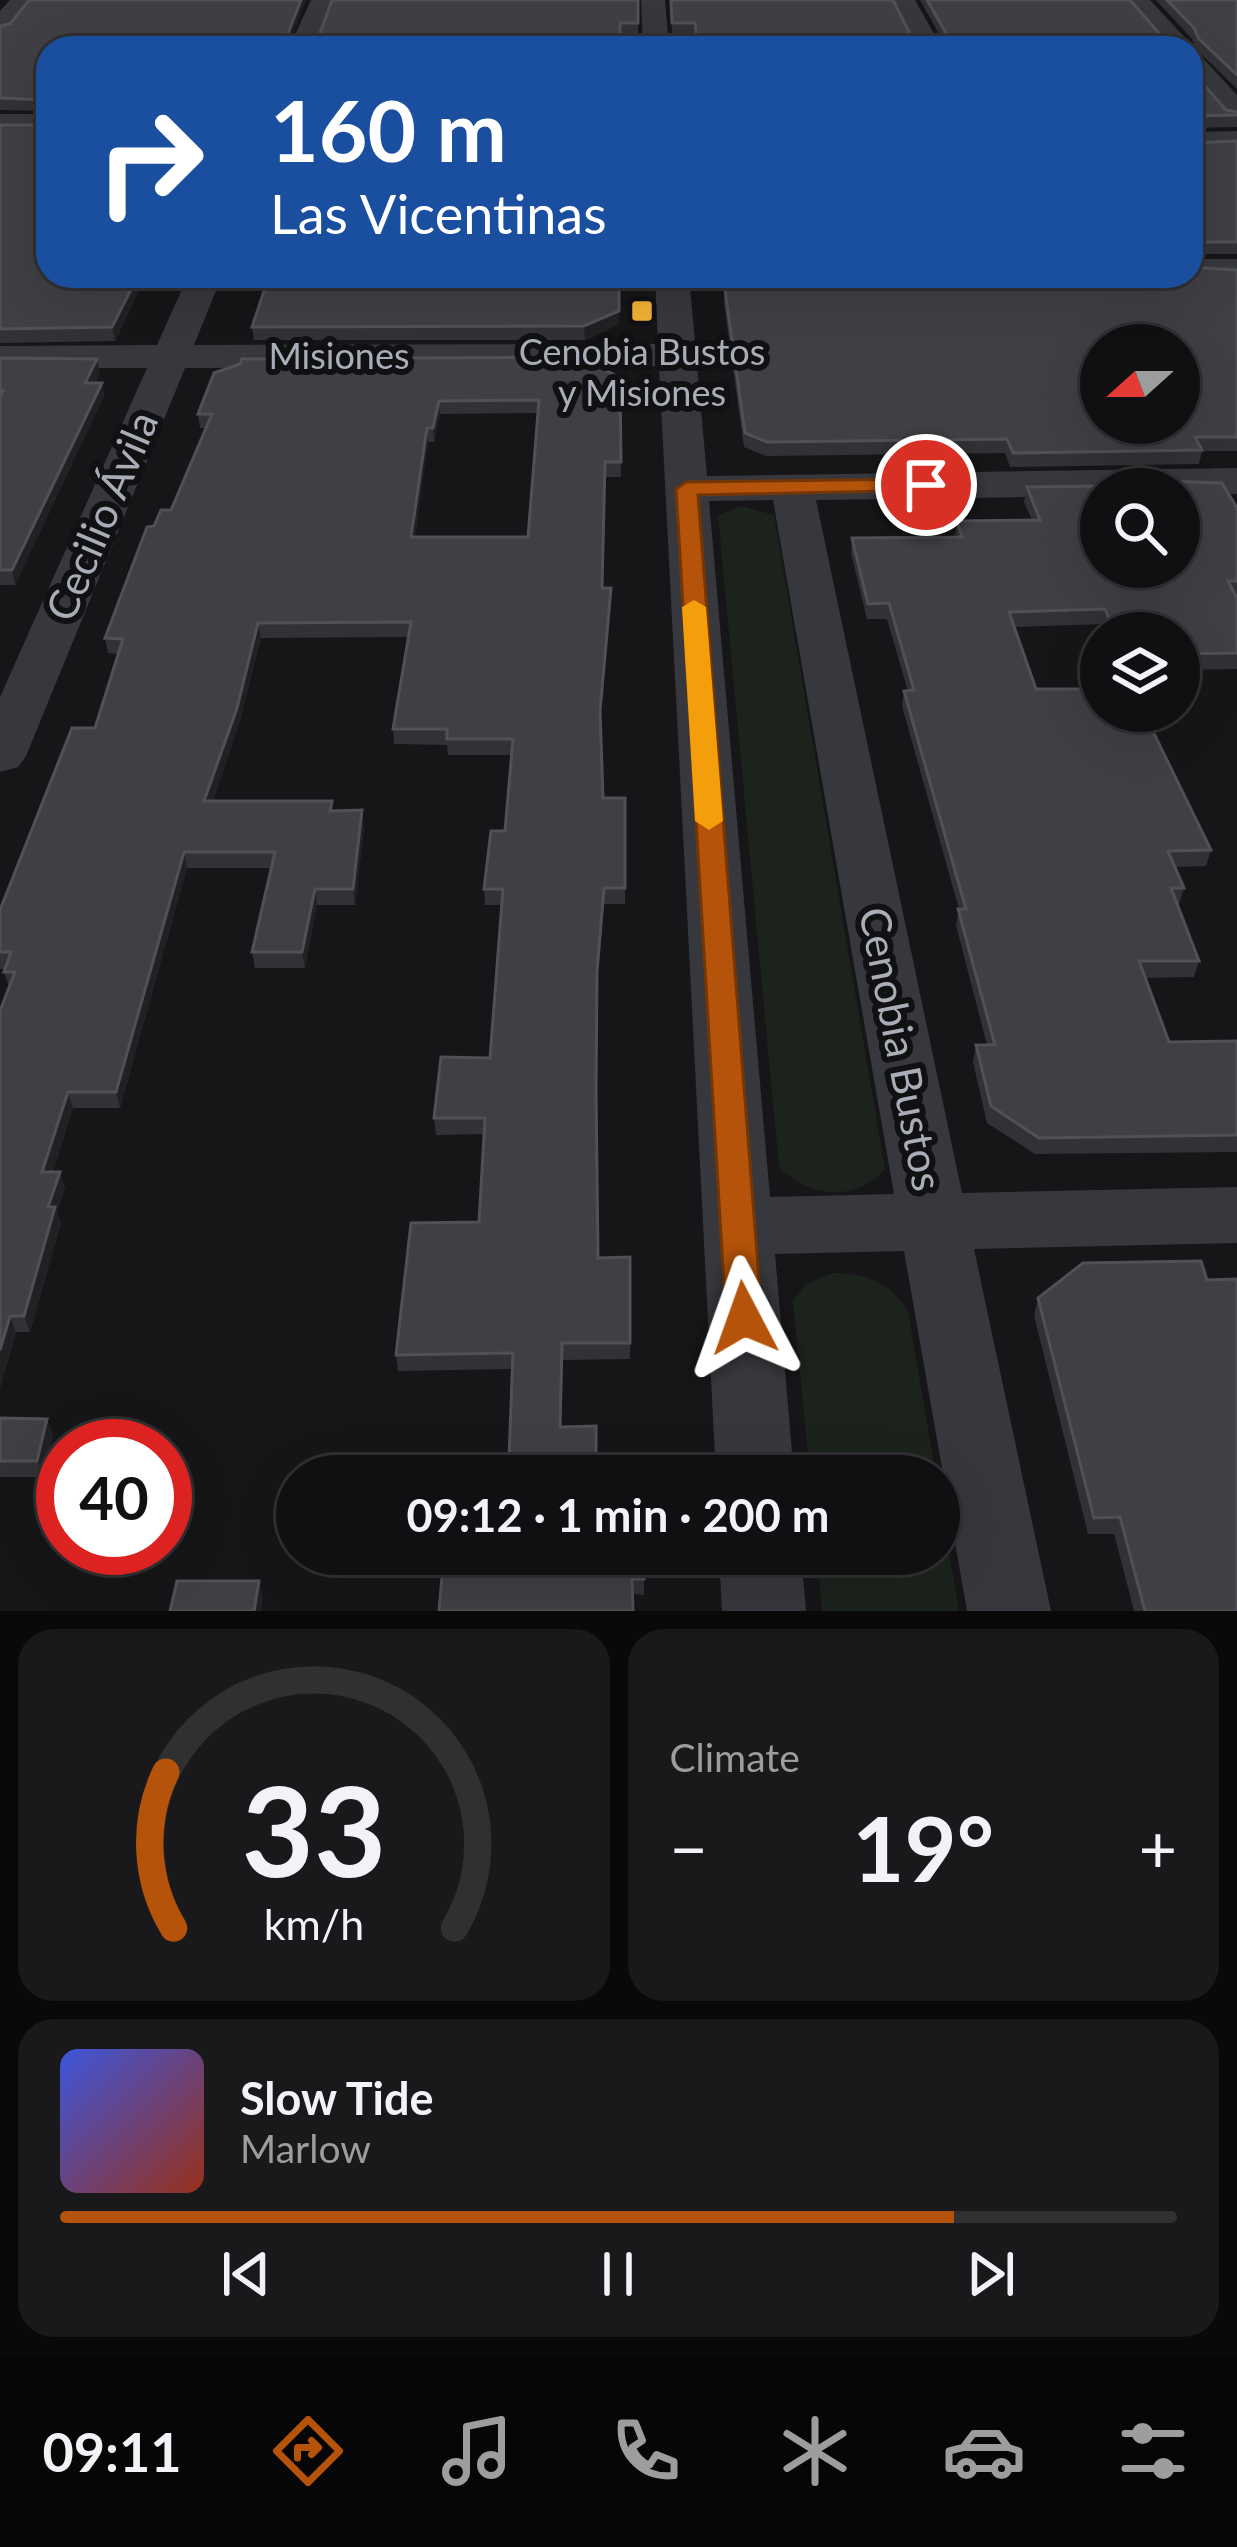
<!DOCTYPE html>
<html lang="en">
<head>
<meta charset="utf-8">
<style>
  :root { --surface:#101012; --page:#19191b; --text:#f1f3f6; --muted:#9c9d9f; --line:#303032; --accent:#b45309 }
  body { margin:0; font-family:Lato,sans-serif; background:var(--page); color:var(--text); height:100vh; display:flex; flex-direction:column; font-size:45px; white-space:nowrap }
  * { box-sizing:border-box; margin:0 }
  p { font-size:39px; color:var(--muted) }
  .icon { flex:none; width:66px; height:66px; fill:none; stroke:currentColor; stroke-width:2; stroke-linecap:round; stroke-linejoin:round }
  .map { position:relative; height:1611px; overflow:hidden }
  .side { display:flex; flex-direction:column; gap:18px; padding:18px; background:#09090a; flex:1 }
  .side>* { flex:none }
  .guide { position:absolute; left:36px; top:36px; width:1167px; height:252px; border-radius:36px; box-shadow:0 12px 48px #0002,0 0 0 3px var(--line); background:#1a4fa0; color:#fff; overflow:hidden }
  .needle { width:78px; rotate:249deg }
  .fabs { position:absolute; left:1080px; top:324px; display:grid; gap:24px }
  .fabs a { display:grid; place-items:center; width:120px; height:120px; border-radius:50%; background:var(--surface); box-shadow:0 12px 48px #0002,0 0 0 3px var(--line); font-size:60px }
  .speed { position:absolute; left:36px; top:1419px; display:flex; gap:24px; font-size:60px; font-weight:700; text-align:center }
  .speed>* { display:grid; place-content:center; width:156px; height:156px; border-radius:50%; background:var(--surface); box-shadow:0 12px 48px #0002,0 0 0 3px var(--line); line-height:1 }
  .speed .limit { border:18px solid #d22; background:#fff; color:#111 }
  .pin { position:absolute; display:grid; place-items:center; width:102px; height:102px; color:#fff; margin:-51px; border:6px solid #fff; border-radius:50%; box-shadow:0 3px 12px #0007 }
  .me { position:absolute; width:132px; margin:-66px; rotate:356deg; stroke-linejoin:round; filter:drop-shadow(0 0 9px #0008) }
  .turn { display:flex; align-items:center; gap:42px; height:252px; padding:0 36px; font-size:54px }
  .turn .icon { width:156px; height:156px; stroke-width:2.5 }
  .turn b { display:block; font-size:84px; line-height:102px }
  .big { font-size:90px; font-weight:700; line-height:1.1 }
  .side .card { flex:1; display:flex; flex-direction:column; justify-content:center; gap:18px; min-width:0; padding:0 42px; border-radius:36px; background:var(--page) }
  .side .dial { align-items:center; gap:0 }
  .dial svg { height:312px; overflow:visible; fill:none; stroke:var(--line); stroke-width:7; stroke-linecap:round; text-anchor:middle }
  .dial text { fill:var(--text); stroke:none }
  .song { display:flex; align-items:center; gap:36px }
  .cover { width:144px; height:144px; border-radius:18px; background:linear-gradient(135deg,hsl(230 70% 55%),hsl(10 70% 35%)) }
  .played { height:12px; border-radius:6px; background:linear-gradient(90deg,var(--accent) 80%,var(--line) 80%) }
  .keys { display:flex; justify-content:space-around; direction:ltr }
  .heat { display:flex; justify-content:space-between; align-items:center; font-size:66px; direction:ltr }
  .side .tiles { flex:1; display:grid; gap:18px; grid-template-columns:1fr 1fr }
  .card:last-child { grid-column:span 2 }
  .trip { position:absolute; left:276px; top:1455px; width:684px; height:120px; border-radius:60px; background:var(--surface); box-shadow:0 12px 48px #0002,0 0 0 3px var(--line); font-weight:700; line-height:120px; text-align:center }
  .tabs { display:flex; height:192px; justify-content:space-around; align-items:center; background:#060607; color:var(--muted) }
  .tabs .icon { width:84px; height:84px }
  .tabs .selected { color:var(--accent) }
  .tabs b { font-size:54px; color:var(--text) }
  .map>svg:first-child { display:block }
</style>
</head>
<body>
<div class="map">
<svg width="1237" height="1611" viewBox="0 0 1237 1611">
  <rect width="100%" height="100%" fill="#161618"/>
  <path fill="#1c231d" d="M741,506l33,9 111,654c-30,34 -76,29 -106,-2l-61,-652z
    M833,1273c33,-1 58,10 75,38l28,165h-126l-17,-175 13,-17z
    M939,1492l20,119h-137l-5,-57h122z"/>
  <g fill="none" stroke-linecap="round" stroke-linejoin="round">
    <path fill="#37383d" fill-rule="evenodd" d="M10,0h25l-26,31 -9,3v-23z
      M311,0h24l-20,48h-26z
      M641,0h24l4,48h-26z
      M891,0h24l27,48h-26z
      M1125,0h25l39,42 4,6 -2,3 -25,-3z
      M1191,53l9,2 37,40v26l-10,-3 -36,-41z
      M0,114h48v18h-48z
      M1237,131v18l-46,1v-18z
      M1191,259h46v20l-58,-3h12z
      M188,276h34l-28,69 464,-1 -3,-68h119l-5,7 -79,4 17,189 530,-8v26l-136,-5v7l-285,4 146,693 275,-6v56l-263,6 77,362h-84l-63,-360 -129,3 19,222h-78l-57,-1110 -474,2 -159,388 -8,11 -18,5v-75l147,-329h-147v-22l157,-1zM773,500l121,694 -124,3 -61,-696z
      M719,1554h82l5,57h-84z"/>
  </g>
  <path fill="#323236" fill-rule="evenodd" d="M306,0l-16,41 28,-2 320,-39v33l-590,15v63l-48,-1v-84z
    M670,0h223l20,40 30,1 -23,-41h210l35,40 24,8h-492l-2,-15h-23z
    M1156,0h81v89l-40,-39 -5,-11z
    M1191,70l35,40 11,2v15l-46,1z
    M0,125l48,151h98l-31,65 -115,2z
    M1237,141v113h-46l3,-111z
    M1237,270v181h-35l-3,13 -189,3 -5,-14 -239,3 -22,-9 -20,-144 1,-13z
    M269,276h115l-1,5 236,-5v48l-34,16h-331l-2,-13z
    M0,358l100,15 -5,10h7l2,13 -89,189h-15z
    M620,378l1,99h-16l-2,111h8v16l-11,120 3,74h22v106h-21l-7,83 -1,121 2,150 32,-1v102l-67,1 -2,67 35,34 46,15 -133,-17 3,-90 -114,2 -2,-16 83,-133 5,-88 -48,1 -2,-17 56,-60 11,-153h-16l-1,-16 21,-58 6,-76h-63l-1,-10 -53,-1 -1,-15 15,-92 -147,1 -22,86 -26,77h119l1,10 31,15 -9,79h-38l-12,63h-50l-3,-16 20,-84h-85l-67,240h-47l-20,64 12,16 -8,24 4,11 -31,109h-14l-16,56v-377l9,-24 -5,-15 1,-3h-5v-59l95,-182 24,-74 -11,-1 -3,-15 49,-112 17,-16 35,-82h-6l-2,-14zM538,413l-10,124h-113l13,-95h6l6,-28z
    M1027,487l210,21v161l-58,1v-37h-74l-3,-9 -88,3 22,62 175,161 -5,16 -31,1 9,21 -5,16h-2l22,57 -5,16 -49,1 24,64 68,-1v111l-202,2 -48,-31 -14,-61 3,-17h11l-31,-120 3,-16 -57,-203 2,-15h4l-21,-72h-20l-16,-66 1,-15 103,-1 2,-16 75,-1 -8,-18z
    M1207,1280l30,331h-103l-20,-77h-26l-54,-219 4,-17z
    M0,1418l53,17 -10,42h-43z
    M444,1554h200v41l-11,-1z"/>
  <path fill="#212124" d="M301,0h5l-18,48 -3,-7z
    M138,276h8l-31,65 -3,-14z
    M619,311v13l-34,16 -1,-14z
    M97,359l3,14 -12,24 -3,-14z
    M102,383l2,13 -89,189 -3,-15z
    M439,401l1,13 -6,28 -1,-14z
    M427,428l1,14 -15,109 -2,-14z
    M611,588v16l-11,123v-16z
    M258,623l3,15 -22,86 -31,93 -4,-16z
    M362,810l2,16 -9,79 -2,-16z
    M184,852l3,16 -67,240 -4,-16z
    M604,888v16l-7,83v-16z
    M315,889l2,16 -12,63 -3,-16z
    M68,1092l5,16 -25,80 -6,-16z
    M60,1172l5,16 -8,24 4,11 -31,109 -6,-16 24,-109z
    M10,1316l6,16 -16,56v-38z
    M47,1419l6,16 -10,42 -6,-16z
    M259,1581l4,15 -2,15h-7z"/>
  <path fill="#3f3f44" stroke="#4f5156" stroke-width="3" fill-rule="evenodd" d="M29,0h272l-16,41 33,-2 14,-39h306v23h-18v25h-572v52l-48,-2v-72l10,-2z
    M671,0h222l20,40 33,1 1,-6 -20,-35h203l35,40 24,4v4h-491l-3,-25h-23z
    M1167,0h70v75l-38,-36 -5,-11z
    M1191,70l35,40 11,2v3l-44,1 -2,2z
    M48,123v153h90l-26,51 -112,2v-204h46z
    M1191,131l3,12 43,-2v101h-43l-3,10z
    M1191,267l46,3v167h-42l7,13 -189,3 -6,-14 -240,3 -22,-9 -20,-143 24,-14h442zM1101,345h78v78h-78z
    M269,276h111l-2,5 149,-3v-2h92v35l-35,15 -332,1z
    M581,357l39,21 1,84h-16l-3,126h9l-11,123 3,87h22v90h-21l-7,83 -1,120 2,167 32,-1v86h-68l-2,84 36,-1v35l46,-2v17h-191l1,-16 57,-1 4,-106 -117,2 15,-132 68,-1 6,-104h-51l7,-61 49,1 13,-169h-19l7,-58h14l8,-92h-66v-10h-54l18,-107 -153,1 -21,85 -33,93h128l-2,10 32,-1 -9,79h-38l-13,63h-50l23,-100h-91l-68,240h-48l-26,80h18l-12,35h7l-31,109h-14l-10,34v-339l15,-39h-11l7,-20h-11v-42l72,-182h23l28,-89 -18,-1 42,-111 7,-1 7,-16h10l41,-96h-14l16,-41 26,-9 2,-5zM539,400l-11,137h-117l16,-109h6l6,-27z
    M0,358l97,1 -12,24h17l-90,187h-12v-174l3,-5h-3z
    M1108,479l114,4 15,25v73h-9l9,17v55l-58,1v-21h-64l-10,-24 -96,3 27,77h65v22h42l68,139 -43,1 16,37h-13l28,73h-60l30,81 68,-1v94l-198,3 -48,-32 -15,-61h19l-37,-136h8l-62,-218 10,-1 -25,-87 -21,1 -16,-66 110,-1 -5,-16 83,-1 -13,-33 77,-1zM1101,489h78v78h-78z
    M1201,1261l6,19 30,-1v332h-92l-25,-94 -26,1 -56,-220 45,-35z
    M0,1418l47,1 -10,42h-37z
    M444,1554h200v25h-12l1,32h-194z
    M177,1581h82l-5,30h-84z"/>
  <path fill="#b45309" stroke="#753606" stroke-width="3" d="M926,479l10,6 -3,5 -235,5 64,823 -5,12 -13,4 -13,-4 -5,-12 -50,-829 10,-7z"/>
  <path fill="#f59e0b" d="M694,600l12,7 17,214 -14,9 -14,-9 -13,-214z"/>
  <rect fill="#f2b134" stroke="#111113" stroke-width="4.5" x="630" y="299" width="24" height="24" rx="6"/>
  <g text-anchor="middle" stroke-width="12" stroke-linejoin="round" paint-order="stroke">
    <g font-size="36" fill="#a8adb8" stroke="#111113">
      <text x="642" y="365">Cenobia Bustos<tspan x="642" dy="41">y Misiones</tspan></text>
    </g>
    <g font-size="36" fill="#a8adb8" stroke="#111113">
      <text x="339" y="369">Misiones</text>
    </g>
    <g font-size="42" fill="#a8adb8" stroke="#111113">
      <text transform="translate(102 516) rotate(-67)" y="15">Cecilio Ávila</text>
      <text transform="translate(901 1049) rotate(79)" y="15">Cenobia Bustos</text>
    </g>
  </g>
</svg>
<div class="fabs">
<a><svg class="needle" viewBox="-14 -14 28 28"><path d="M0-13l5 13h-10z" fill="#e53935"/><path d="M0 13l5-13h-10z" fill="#9c9d9f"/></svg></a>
<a><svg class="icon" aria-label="search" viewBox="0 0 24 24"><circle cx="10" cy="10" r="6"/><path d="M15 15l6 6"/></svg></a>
<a><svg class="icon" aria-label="layers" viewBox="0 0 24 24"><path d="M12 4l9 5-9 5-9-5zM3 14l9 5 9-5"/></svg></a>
</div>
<div class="speed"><div class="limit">40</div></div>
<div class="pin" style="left:926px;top:485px;background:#d93025"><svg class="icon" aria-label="arrive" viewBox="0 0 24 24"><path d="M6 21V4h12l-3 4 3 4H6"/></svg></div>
<svg class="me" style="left:744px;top:1318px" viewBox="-20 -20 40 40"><path d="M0-17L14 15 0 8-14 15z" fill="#b45309" stroke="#fff" stroke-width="4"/></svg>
<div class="trip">09:12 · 1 min · 200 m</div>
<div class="guide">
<div class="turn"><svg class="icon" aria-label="right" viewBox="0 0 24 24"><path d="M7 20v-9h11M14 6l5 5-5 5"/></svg><div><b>160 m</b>Las Vicentinas</div></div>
</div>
</div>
<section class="side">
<div class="tiles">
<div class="card dial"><svg viewBox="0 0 100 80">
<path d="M14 69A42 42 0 1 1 86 69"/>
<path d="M14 69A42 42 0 0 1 12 29" stroke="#b45309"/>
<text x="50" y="56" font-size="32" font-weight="700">33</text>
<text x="50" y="72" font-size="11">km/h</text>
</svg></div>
<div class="card"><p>Climate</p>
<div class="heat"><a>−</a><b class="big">19°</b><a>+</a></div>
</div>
<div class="card">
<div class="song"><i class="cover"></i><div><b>Slow Tide</b><p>Marlow</p></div></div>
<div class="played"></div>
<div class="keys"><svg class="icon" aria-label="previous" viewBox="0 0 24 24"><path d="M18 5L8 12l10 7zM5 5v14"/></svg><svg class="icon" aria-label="pause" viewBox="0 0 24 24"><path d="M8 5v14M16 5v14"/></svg><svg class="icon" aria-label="next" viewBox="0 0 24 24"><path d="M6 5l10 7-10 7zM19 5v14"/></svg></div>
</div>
</div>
</section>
<nav class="tabs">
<b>09:11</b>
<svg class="icon selected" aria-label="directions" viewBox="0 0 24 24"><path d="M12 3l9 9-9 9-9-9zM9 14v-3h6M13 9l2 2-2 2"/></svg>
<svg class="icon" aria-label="music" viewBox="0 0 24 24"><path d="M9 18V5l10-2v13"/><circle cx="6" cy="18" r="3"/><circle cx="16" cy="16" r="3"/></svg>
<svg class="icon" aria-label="phone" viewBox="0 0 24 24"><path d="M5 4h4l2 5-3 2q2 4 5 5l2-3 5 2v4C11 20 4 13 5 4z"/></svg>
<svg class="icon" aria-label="climate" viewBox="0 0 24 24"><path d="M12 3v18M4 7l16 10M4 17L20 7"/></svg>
<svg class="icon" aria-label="car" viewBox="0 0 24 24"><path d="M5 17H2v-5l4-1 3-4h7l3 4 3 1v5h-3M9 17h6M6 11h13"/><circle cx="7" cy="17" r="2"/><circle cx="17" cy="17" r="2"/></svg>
<svg class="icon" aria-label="filters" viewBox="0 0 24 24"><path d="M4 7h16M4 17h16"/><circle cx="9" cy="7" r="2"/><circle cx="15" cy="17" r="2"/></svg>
</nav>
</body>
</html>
